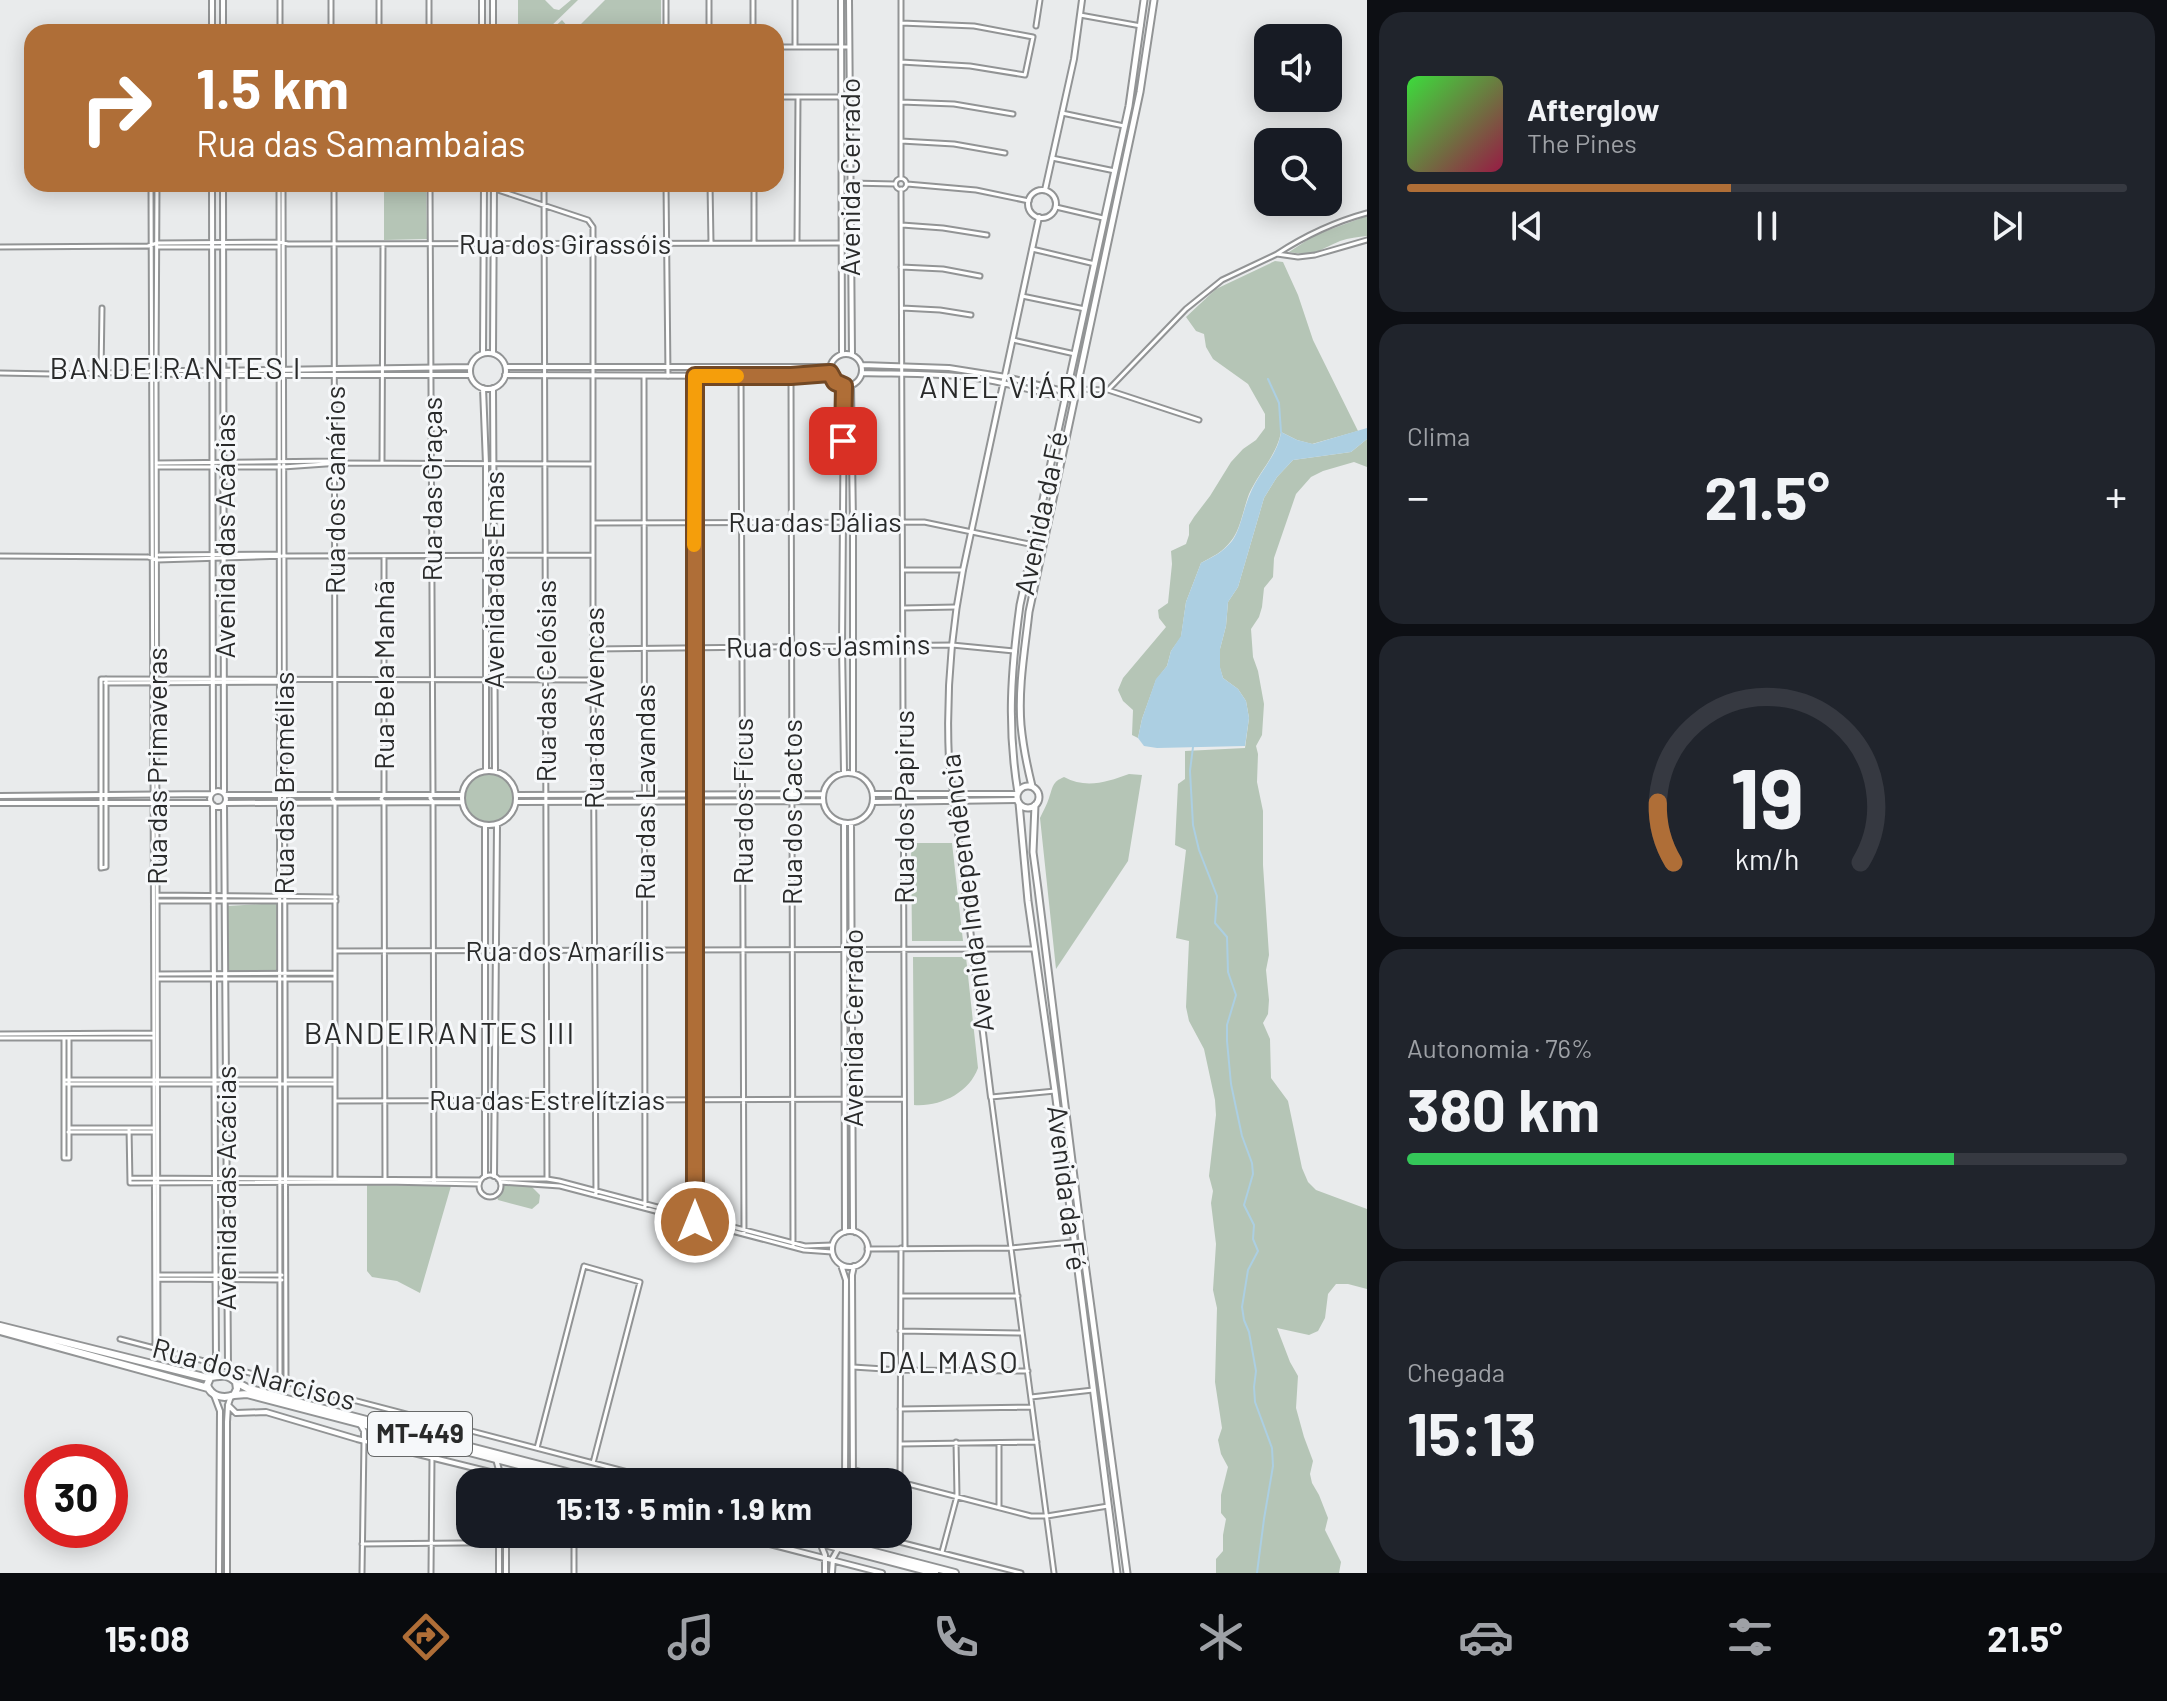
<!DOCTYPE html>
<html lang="pt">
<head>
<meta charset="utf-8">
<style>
  :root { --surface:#171b24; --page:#20242c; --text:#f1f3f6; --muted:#9ea1a6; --line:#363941; --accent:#af6e37 }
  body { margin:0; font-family:Barlow,sans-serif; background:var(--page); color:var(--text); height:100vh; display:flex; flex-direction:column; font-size:30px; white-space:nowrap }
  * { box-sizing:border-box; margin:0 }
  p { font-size:26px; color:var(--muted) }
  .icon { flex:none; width:44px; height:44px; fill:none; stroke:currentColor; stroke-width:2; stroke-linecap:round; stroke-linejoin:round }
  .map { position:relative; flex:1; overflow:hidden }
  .sheet { display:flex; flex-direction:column; gap:12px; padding:12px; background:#0d0f14; width:800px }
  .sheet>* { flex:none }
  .top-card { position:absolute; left:24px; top:24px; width:760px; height:168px; border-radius:24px; box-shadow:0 4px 20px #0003; background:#af6e37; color:#fff; overflow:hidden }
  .tools { position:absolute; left:1254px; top:24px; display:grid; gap:16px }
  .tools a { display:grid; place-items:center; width:88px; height:88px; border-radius:16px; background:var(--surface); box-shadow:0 4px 20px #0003; font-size:40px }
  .speed { position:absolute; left:24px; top:1444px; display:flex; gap:16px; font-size:40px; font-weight:700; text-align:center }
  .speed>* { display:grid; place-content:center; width:104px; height:104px; border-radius:50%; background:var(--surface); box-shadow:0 4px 20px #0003; line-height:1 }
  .speed .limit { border:12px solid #d22; background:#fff; color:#111 }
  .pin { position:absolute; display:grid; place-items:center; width:68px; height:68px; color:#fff; margin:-34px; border-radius:16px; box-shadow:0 4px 12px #0006 }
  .me { position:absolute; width:88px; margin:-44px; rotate:0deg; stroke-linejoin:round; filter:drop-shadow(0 0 6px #0008) }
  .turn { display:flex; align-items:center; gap:28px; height:168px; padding:0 40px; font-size:36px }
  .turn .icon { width:104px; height:104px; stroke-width:2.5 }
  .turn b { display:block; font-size:56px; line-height:68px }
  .big { font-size:60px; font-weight:700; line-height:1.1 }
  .sheet .card { flex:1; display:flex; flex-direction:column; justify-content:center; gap:12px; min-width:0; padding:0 28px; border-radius:24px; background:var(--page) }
  .sheet .dial { align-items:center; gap:0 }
  .dial svg { height:208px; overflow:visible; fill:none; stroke:var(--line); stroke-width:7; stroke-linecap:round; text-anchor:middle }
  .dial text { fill:var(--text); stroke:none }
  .song { display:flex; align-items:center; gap:24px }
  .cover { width:96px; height:96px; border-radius:12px; background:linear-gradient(135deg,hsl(120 70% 55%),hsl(340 70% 35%)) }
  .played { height:8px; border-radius:4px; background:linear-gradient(90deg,var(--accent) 45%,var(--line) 45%) }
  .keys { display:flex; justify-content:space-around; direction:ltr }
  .heat { display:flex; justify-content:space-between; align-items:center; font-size:44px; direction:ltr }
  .charge { height:12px; border-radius:6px; background:linear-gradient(90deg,#34c759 76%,var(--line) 0) }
  .trip { position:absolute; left:456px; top:1468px; width:456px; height:80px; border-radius:24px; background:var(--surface); box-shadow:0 4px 20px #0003; font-weight:700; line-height:80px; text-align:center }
  .tabs { display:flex; height:128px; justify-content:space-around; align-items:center; background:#090b0e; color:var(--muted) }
  .tabs .icon { width:56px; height:56px }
  .tabs .on { color:var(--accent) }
  .tabs b { font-size:36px; color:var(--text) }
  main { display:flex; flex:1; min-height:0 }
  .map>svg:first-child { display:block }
</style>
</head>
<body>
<main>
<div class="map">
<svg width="1367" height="1573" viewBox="0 0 1367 1573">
  <rect width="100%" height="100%" fill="#e9ebec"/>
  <path fill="#b5c5b6" d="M518,0h27l9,9 5,1 12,-10h7l-33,32h-27z
    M605,0h56v32h-112l13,-12 6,7 3,-2 5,4z
    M384,184h42l1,55 -43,1z
    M1367,216v20c-9,1 -18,2 -27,5 -24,10 -23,16 -51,11l26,-17z
    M1275,261l8,1 15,33 15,45 45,91 -46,13 -15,-4 -16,-8c-4,23 -22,40 -32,62 -5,13 -9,37 -18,47 -8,11 -19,16 -30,22l-15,39 -5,35 -10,14 -4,15 -11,14 -14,39 -4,19 -6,-3 1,-25 -10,-9 -5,-11 5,-12 43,-51 -7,-9 -1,-8 10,-7 4,-39 -1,-13 15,-7 3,-9v-10l5,-8 16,-21 21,-34 12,-13 13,-9 9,-12v-14l-17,-30 -35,-25 -7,-12 -2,-13 -8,-3 -10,-14 30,-28z
    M1367,439v28l-13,-5 -31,9 -12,6 -15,17 -22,64 -1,19 -9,11 -2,19 -3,10 -8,12 2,28 5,14 6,33 -2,31 -6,11 2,8 -1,28 6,29v54l6,90 -3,15 3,30 -1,14 -5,9 7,16 1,39 17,23 14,67 6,14 8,8 51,19v80l-19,-5h-12l-8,10 -3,24 -7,13 -9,4 -32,-7 13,34 8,14 -2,32 8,29 9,24 -3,13 2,9 7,12 9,23 -3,12 16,32 -2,11h-123v-14l7,-8v-16l3,-16 -5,-6v-18l7,-28 -7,-13 -3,-14 4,-12 -7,-46 2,-74 -4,-18 3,-46 -5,-41 2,-12 -4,-15 7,-61 -1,-15 -11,-51 -15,-28 -3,-14 3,-66 -13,-3 10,-88 -11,-5 3,-61 7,-5v-28l60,-3 4,-30 -3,-17 -8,-12 -15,-11 -3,-10v-19l6,-23 2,-24 10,-15 26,-89 13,-21 16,-17 58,-8z
    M463 799a26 26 0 1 1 52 0a26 26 0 1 1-52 0Z
    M1129,774l13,1 -14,86 -72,108 -16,-151c3,-7 7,-13 9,-20 4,-11 3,-16 15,-21 22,12 43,5 65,-3z
    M911,843h41l11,98h-51z
    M278,903v68h-50v-65z
    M913,957h53l12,111c-9,25 -38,39 -64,37z
    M367,1185l84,1 -31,107 -23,-12 -25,-4 -5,-6z
    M504,1186h27l9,9 -1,8 -7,6 -34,-9 -1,-3 5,-5z"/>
  <path fill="#accfe2" d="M1367,428v11l-16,13 -58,8 -16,17 -13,21 -26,89 -10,15 -2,24 -6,23v18l3,11 15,11 8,12 3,17 -4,28 -88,2 -13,-2 -6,-8 4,-19 14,-40 11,-13 4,-15 10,-15 5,-34 15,-39c12,-6 22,-11 31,-22 8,-10 12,-34 18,-47 9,-22 28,-39 31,-62l16,8 16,4z"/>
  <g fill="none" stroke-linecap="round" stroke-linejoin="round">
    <path stroke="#accfe2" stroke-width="2" d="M1268,379l11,24 2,29
      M1193,747l-3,24 3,54 6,25 18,46 -2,27 12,14 1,35 8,23 -9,30v16l4,43 11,52 10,27 1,11 -9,31 10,20 -1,14 5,12 -10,19 -6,37 2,13 5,12 7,39 -2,16 1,15 17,46 1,18 -9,53 -7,54"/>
    <g stroke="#929495" stroke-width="7">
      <path id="minor" d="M280,0v32
        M331,0v32
        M379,0v32
        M429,0v32
        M666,0v32
        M709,0v32
        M1080,15l61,11
        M1036,26l4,-26
        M753,32v-32
        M776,47h72
        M795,47v-47
        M901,62l69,4 55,9 8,-38 -59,-11 -73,-3
        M776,97h64
        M901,102l53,2 59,10
        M1062,113l62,13
        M901,141l53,3 51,9
        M1052,158l63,13
        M901,178v-178
        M895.5 184a5.5 5.5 0 1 1 11 0a5.5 5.5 0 1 1-11 0Z
        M850,183l45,1
        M151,184l4,1163
        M157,184l-1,190 2,974
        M279,184l1,1197
        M283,184l3,1198
        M334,184l1,611 -3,3 3,4v380
        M430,184l3,610 -3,4 3,4 1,381
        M480,184l108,36 5,7v453l3,515
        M544,184l3,995
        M666,184l2,192
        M710,184l1,59
        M754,184v59
        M907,184l69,6 53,11
        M901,189l4,1059
        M1056,207l47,11
        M902,225l41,3 44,7
        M797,241l1,-144
        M148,246l9,-3 122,-1 9,2 554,-1
        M0,247l149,-1
        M157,247h120
        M1032,249l63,15
        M1277,254c29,-19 57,-32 90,-41
        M901,267l42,2 37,7
        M1022,296l63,13
        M902,308l38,2 31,5
        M1013,340l62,14
        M741,367l3,867
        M0,373l52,1 96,-2 3,-2 61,1
        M101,374l1,-66
        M155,374l57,1
        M644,376l1,832
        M695,376v846
        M791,376l2,871
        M1076,389l32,1 78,-81 36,-29 55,-26 21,3 17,-2 52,-15
        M1108,390l91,30
        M156,463l180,-2
        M382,463l1,-219
        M157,467h126l57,-4 253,1
        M593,523l331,-1 110,23
        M159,555l120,-1
        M0,556l147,1
        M384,556v238l-3,5 3,3 1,380
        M148,557l9,3 129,-4 307,-1
        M903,570h60
        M904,608l52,-1
        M594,649l358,-4 62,6
        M106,679v188l-5,1v-189l490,1
        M105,683l180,-1
        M157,895l179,2
        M157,901h179
        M335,951l700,-2
        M157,974l178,-1
        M157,979h178
        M0,1034l153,-1
        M0,1038h152
        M64,1039v119h5
        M64,1080h215
        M287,1080h48
        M64,1084h271
        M335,1101l568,-2
        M70,1128h84
        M129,1128l1,55 255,-1 94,2
        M68,1132h84
        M69,1158v-120
        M479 1186a11 11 0 1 1 22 0a11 11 0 1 1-22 0Z
        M130,1178l351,2
        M498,1179h49l12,2 246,65 27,-1
        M500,1182l60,4 244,64 28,2
        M867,1249l144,-1 71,-7
        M158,1275h124
        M158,1279l124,1
        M901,1296h117
        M900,1331l122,2
        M120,1339l546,143
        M853,1367l47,3 128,1
        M1031,1397l62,-7
        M900,1409l132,-2
        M901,1444l136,-2
        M537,1448l47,-182 56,16 -47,181
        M854,1470l177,46h16l61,-10
        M900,1480l1,-232
        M999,1506v-63
        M574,1534v39
        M868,1534l153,39
        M362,1544l212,-2
        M942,1552l15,-56 -1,-54
        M362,1573l2,-132
        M431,1573l1,-115
        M1054,1573l-63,-476 64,-6"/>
    </g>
    <g stroke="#929495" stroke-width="8">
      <path id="tertiary" d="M212,0v32
        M223,0v32
        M482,0v32
        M493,0v32
        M841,0l1,354
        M849,0l3,354
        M212,184l1,608
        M223,184l1,608
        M1045,190l29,-131 8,-59
        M1028 204a14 14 0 1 1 28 0a14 14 0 1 1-28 0Z
        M470 371a18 18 0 1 1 36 0a18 18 0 1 1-36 0Z
        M483,353l1,-169
        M493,353l1,-169
        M830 370a16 16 0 1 1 32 0a16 16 0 1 1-32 0Z
        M862,365l87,3 57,9 69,17
        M506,367h324
        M213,371l257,-4
        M863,373c37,1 75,0 113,5 33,5 65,15 98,22
        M212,375h258
        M505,375l286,1 39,-3
        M844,386l-2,260 2,126
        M851,386l2,136v250
        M483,388l3,76v307
        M493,388l2,383
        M462 798a27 27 0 1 1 54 0a27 27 0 1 1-54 0Z
        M823 798a25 25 0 1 1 50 0a25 25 0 1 1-50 0Z
        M210 799a8 8 0 1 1 16 0a8 8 0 1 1-16 0Z
        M874,794h143
        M226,795h236
        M517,795l306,-1
        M0,796l211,-2
        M517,802l306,-1
        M873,802l144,-2
        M0,803h211
        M226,803l236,-1
        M213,805l3,558 -2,12
        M224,805l4,561 3,11
        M844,823l1,409
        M851,823l2,406 2,3
        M991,1097l-42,-336c-3,-63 2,-129 14,-191l76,-353
        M485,1176v-351
        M494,1176l3,-351
        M832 1249a18 18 0 1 1 36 0a18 18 0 1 1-36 0Z
        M841,1265l5,15 -1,202
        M214,1395l6,16 -1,162
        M228,1405l8,8 30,-1 91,27 174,43
        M360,1424l4,7v10
        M496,1459l3,11v12
        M853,1482l-1,-207 2,-9
        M499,1534v39
        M506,1534v39
        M731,1534l151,39
        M821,1545l4,10v18
        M227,1573v-151l1,-17 3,-9
        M832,1573l1,-15 5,-9"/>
    </g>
    <g stroke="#929495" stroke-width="9">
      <path id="secondary" d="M1017 797a11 11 0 1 1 22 0a11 11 0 1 1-22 0Z
        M1032,786c-5,-20 -9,-40 -11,-61 -3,-38 4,-76 8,-113l111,-520 14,-92
        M1018,793c-11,-67 -7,-122 2,-188l109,-499 15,-106
        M1019,803l9,98 27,190 62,482
        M1035,805l-2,47 5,37 44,352 45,332"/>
    </g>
    <g stroke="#929495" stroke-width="10">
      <path id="primary" d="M0,1326l204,51c13,2 19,-7 32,5l1,7 -3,6c-10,4 -23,2 -27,-10l3,-7
        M0,1331l208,57
        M236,1382l11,6 54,15 304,79
        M234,1395l13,-1 337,88
        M786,1534l149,39
        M805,1534l150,39"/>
    </g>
    <use href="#minor" stroke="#fff" stroke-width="3"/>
    <use href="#tertiary" stroke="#fff" stroke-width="4"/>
    <use href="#secondary" stroke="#fff" stroke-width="5"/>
    <use href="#primary" stroke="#fff" stroke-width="6"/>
  </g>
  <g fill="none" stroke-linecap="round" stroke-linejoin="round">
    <g stroke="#724824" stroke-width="20">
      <path id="route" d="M695,1222v-846h96l39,-3 5,9 9,4 -1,55"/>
    </g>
    <use href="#route" stroke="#af6e37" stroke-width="14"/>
    <path stroke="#f59e0b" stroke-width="14" d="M694,545l1,-169h42"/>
  </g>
  <g text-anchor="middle" stroke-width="6" stroke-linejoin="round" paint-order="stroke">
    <rect fill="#f6f8fa" stroke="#666868" stroke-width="2" x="368" y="1412" width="104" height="44" rx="6"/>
    <g font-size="26" font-weight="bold" fill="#292a2a">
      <text x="420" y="1443">MT-449</text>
    </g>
    <g font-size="28" fill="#292a2a" stroke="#f6f8fa">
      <text transform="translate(850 177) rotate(-90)" y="10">Avenida Cerrado</text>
      <text x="565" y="254">Rua dos Girassóis</text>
      <text transform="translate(432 489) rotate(-90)" y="10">Rua das Graças</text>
      <text transform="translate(335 490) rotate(-90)" y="10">Rua dos Canários</text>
      <text transform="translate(1041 513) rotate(-78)" y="10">Avenida da Fé</text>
      <text x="815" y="532">Rua das Dálias</text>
      <text transform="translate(225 536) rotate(-90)" y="10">Avenida das Acácias</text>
      <text transform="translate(494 580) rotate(-90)" y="10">Avenida das Emas</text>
      <text transform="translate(828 646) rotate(-1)" y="10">Rua dos Jasmins</text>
      <text transform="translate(384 675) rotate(-90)" y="10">Rua Bela Manhã</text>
      <text transform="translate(546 681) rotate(-90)" y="10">Rua das Celósias</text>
      <text transform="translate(594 708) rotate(-90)" y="10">Rua das Avencas</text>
      <text transform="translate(157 766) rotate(-90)" y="10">Rua das Primaveras</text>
      <text transform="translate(284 783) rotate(-90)" y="10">Rua das Bromélias</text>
      <text transform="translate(645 792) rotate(-90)" y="10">Rua das Lavandas</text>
      <text transform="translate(743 801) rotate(-90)" y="10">Rua dos Fícus</text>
      <text transform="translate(904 807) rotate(-90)" y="10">Rua dos Papirus</text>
      <text transform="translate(792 812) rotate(-90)" y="10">Rua dos Cactos</text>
      <text transform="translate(967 893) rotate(-97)" y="10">Avenida Independência</text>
      <text x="565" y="961">Rua dos Amarílis</text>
      <text transform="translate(853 1028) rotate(-90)" y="10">Avenida Cerrado</text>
      <text x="547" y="1110">Rua das Estrelítzias</text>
      <text transform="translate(226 1188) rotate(-90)" y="10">Avenida das Acácias</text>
      <text transform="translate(1067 1188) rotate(83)" y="10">Avenida da Fé</text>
      <text transform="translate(254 1374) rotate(15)" y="10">Rua dos Narcisos</text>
    </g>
    <g font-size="30" letter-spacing="2" fill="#292a2a" stroke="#f6f8fa">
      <text x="176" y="379">BANDEIRANTES I</text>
      <text x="1014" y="398">ANEL VIÁRIO</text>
      <text x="440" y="1044">BANDEIRANTES III</text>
      <text x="949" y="1373">DALMASO</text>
    </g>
  </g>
</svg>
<div class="tools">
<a><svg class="icon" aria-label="sound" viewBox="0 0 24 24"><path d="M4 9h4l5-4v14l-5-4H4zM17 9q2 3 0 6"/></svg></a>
<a><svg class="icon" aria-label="search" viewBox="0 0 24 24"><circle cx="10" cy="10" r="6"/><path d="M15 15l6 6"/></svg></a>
</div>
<div class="speed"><div class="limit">30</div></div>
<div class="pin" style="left:843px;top:441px;background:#d93025"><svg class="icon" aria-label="arrive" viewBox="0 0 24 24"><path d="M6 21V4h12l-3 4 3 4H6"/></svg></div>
<svg class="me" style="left:695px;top:1222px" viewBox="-20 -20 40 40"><circle r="17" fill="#af6e37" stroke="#fff" stroke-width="3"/><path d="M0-11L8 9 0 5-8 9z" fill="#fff"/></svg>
<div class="trip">15:13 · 5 min · 1.9 km</div>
<div class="top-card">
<div class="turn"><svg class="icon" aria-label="right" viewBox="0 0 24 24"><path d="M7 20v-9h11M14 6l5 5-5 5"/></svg><div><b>1.5 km</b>Rua das Samambaias</div></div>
</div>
</div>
<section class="sheet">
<div class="card">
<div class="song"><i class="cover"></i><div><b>Afterglow</b><p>The Pines</p></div></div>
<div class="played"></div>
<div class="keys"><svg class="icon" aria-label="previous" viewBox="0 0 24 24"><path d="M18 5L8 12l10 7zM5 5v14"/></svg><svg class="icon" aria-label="pause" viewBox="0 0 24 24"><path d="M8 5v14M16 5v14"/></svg><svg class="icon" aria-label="next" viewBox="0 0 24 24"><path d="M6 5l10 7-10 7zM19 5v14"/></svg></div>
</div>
<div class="card"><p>Clima</p>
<div class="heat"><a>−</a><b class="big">21.5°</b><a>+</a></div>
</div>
<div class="card dial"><svg viewBox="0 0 100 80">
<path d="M14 69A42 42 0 1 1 86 69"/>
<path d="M14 69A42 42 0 0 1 8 46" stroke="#af6e37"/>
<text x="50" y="56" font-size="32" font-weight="700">19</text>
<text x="50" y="72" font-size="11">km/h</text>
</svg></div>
<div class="card"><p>Autonomia · 76%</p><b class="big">380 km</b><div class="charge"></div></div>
<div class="card"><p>Chegada</p><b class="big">15:13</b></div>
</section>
</main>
<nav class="tabs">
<b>15:08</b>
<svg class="icon on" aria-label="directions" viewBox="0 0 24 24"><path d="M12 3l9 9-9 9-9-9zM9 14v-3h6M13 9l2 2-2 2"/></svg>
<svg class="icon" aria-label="music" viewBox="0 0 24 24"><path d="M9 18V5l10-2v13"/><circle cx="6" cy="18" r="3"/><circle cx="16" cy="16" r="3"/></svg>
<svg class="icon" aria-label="phone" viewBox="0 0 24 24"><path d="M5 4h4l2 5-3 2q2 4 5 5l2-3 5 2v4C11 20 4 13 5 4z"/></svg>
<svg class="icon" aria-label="climate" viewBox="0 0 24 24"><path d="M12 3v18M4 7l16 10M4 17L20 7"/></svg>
<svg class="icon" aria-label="car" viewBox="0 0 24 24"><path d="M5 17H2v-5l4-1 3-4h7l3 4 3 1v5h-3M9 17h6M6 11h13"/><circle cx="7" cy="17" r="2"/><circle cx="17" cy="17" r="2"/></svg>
<svg class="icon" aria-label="filters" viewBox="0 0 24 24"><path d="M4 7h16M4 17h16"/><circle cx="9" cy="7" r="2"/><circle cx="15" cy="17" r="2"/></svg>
<b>21.5°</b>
</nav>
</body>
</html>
